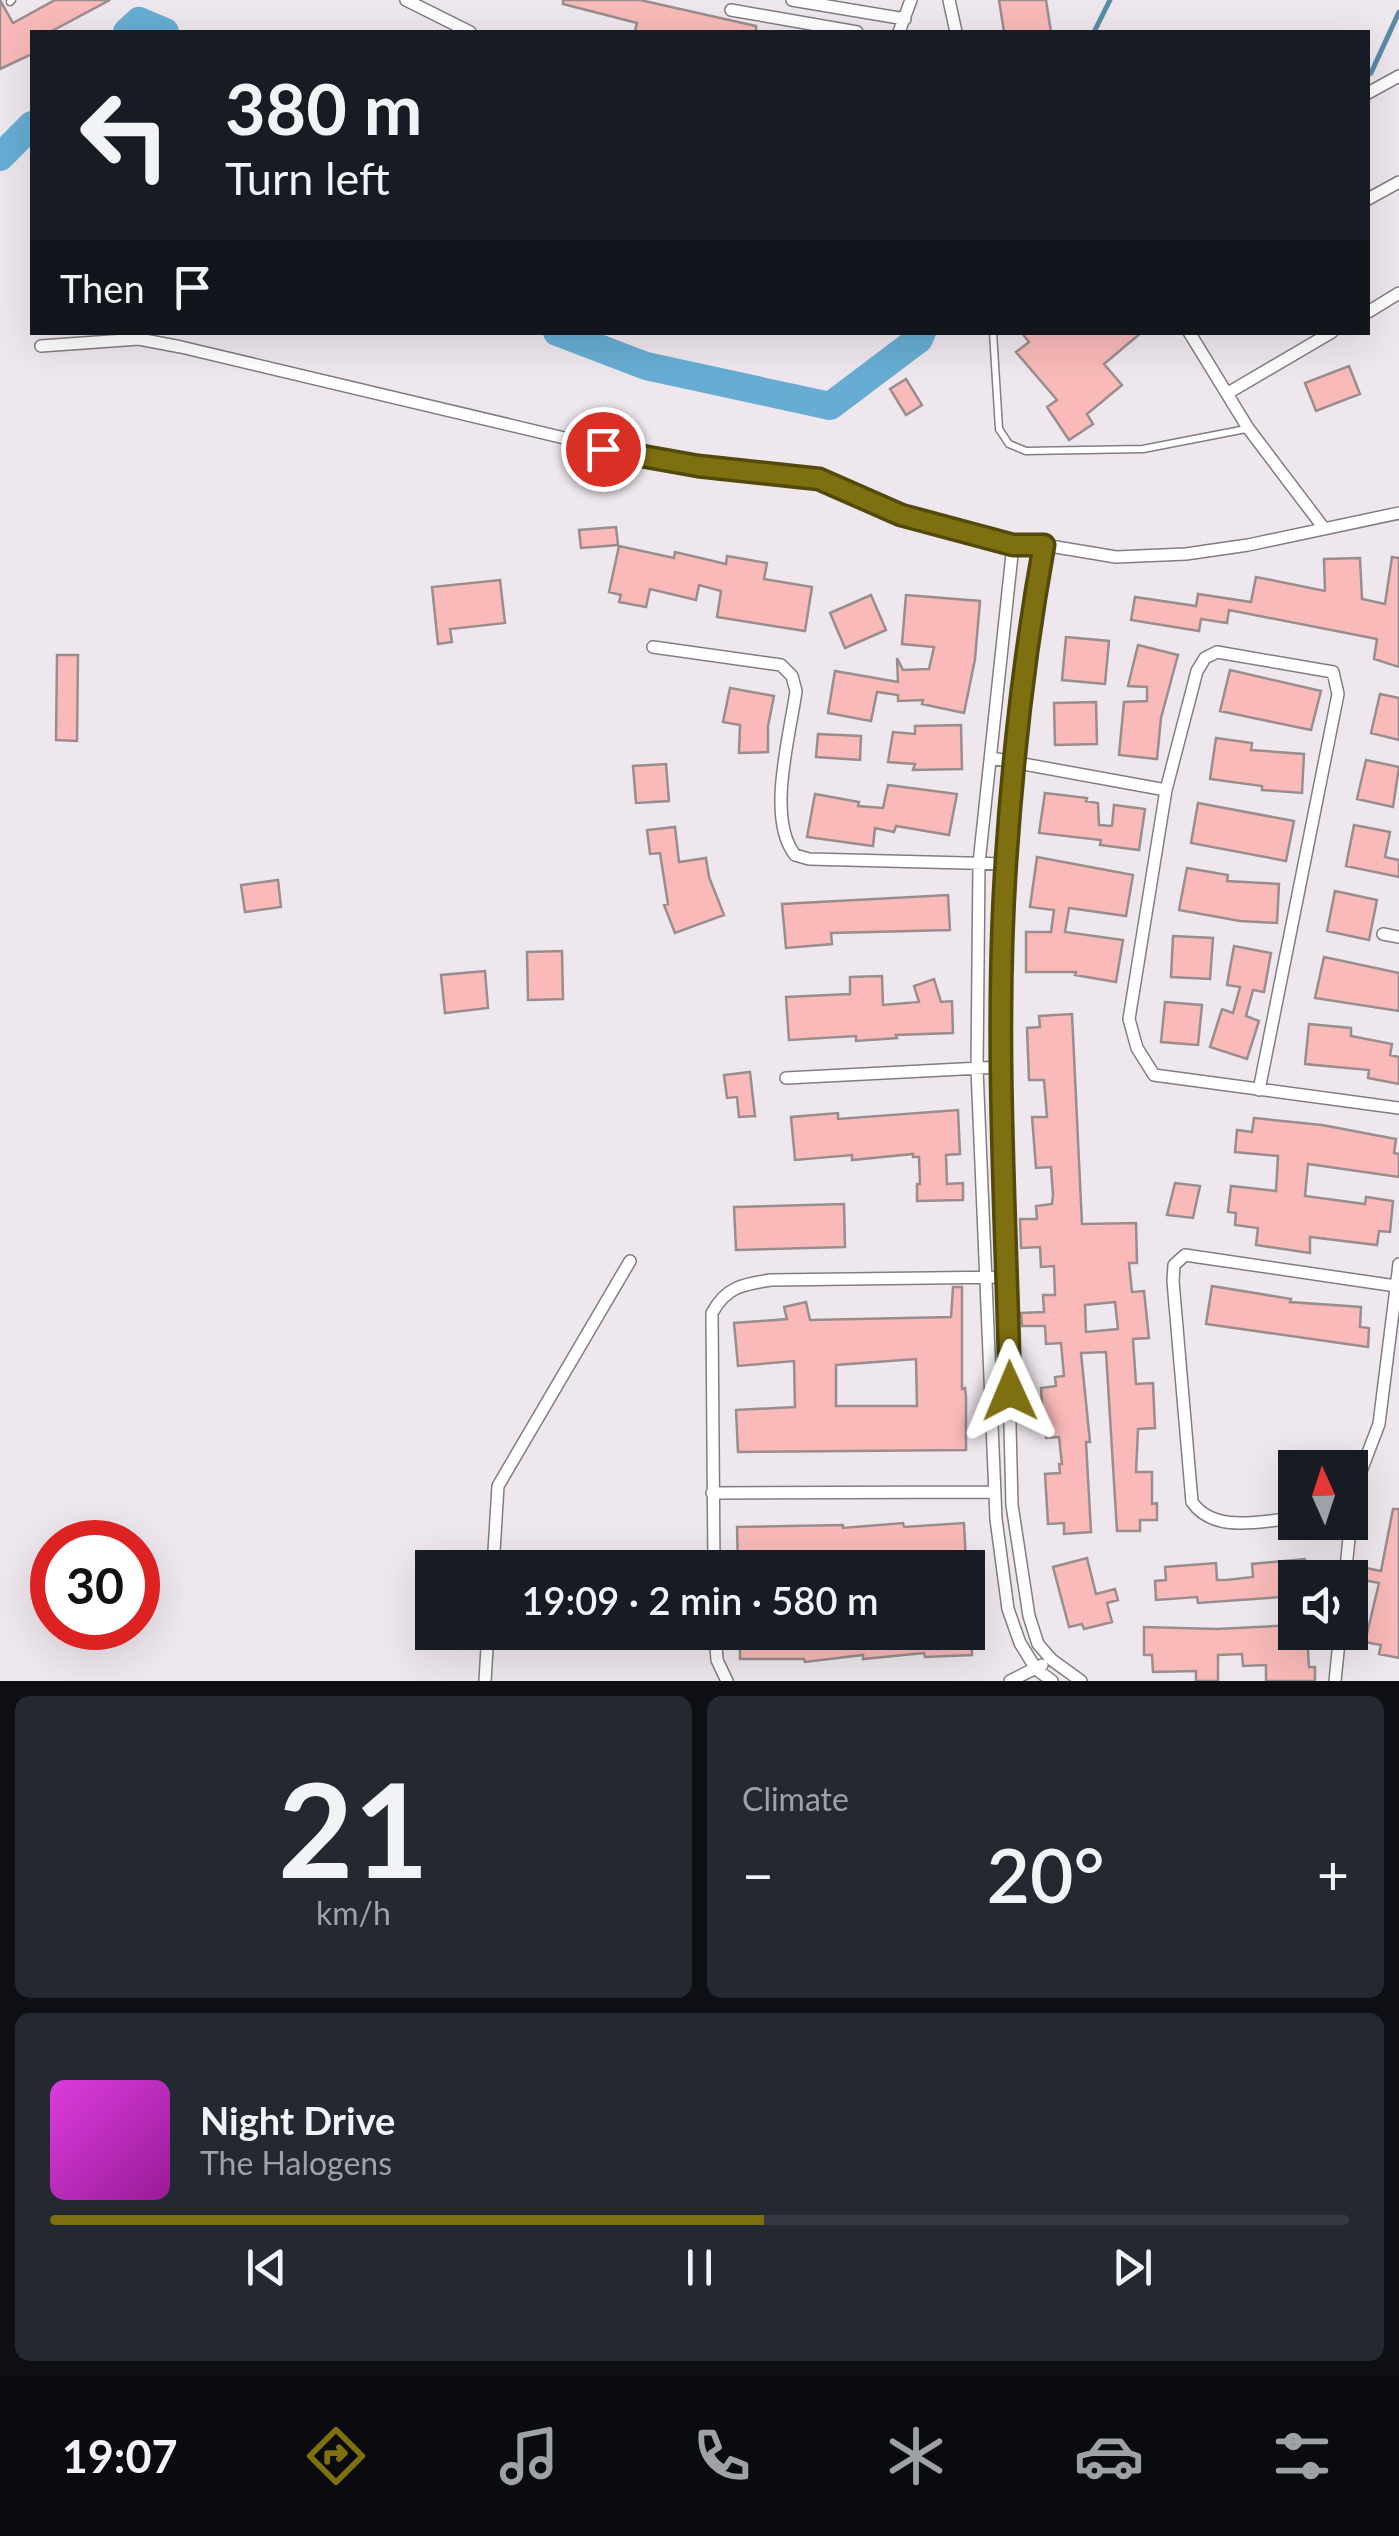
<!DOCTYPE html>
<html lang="en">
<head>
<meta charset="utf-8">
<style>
  :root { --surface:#171b24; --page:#242831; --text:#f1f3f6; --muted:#9ea1a6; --line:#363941; --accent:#7e7010 }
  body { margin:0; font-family:Lato,sans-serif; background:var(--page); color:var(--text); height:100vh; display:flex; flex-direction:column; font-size:38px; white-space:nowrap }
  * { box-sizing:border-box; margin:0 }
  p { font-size:32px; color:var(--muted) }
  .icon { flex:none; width:55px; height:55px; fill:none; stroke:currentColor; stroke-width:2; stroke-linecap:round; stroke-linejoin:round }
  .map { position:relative; height:1681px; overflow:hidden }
  .drawer { display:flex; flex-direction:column; gap:15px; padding:15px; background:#0d0f14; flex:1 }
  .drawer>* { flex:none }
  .hud { position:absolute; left:30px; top:30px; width:1340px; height:305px; border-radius:0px; box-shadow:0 10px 40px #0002; background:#171b24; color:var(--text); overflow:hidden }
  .needle { width:65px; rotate:357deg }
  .controls { position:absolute; left:1278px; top:1450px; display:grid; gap:20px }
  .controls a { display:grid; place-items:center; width:90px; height:90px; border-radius:0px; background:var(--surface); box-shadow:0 10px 40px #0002; font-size:50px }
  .speed { position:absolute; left:30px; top:1520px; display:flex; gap:20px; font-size:50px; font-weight:700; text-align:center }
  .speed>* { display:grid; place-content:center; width:130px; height:130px; border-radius:50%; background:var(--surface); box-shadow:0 10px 40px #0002; line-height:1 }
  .speed .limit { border:15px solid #d22; background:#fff; color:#111 }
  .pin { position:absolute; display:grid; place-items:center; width:85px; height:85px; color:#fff; margin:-42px; border:5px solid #fff; border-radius:50%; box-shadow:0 2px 10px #0007 }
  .me { position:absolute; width:110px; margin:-55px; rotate:359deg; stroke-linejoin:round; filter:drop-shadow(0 0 8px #0008) }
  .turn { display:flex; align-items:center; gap:35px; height:210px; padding:0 30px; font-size:45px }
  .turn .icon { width:130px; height:130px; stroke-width:2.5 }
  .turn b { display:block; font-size:70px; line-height:85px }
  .then { display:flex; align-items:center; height:95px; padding:0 30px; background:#0003; gap:20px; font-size:38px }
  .big { font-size:75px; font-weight:600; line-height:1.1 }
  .drawer .widget { flex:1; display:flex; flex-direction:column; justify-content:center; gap:15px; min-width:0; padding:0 35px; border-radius:15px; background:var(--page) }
  .drawer .dial { align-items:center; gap:0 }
  .dial b { font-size:130px; line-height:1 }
  .song { display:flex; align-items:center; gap:30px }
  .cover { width:120px; height:120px; border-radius:15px; background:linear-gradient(135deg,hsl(300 70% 55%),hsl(300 70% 35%)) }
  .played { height:10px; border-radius:5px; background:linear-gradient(90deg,var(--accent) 55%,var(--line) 55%) }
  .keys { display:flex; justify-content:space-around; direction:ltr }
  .heat { display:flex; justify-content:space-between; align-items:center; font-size:55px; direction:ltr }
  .drawer .tiles { flex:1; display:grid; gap:15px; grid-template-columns:1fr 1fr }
  .widget:last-child { grid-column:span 2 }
  .trip { position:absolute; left:415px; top:1550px; width:570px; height:100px; border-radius:0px; background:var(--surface); box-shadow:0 10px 40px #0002; font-weight:600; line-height:100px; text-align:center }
  .dock { display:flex; height:160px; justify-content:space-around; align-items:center; background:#090b0e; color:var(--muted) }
  .dock .icon { width:70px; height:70px }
  .dock .active { color:var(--accent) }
  .dock b { font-size:45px; color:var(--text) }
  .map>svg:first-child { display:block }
</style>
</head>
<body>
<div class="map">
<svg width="1399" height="1681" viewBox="0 0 1399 1681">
  <rect width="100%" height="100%" fill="#efe7ee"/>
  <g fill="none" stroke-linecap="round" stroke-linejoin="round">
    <path stroke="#5b8ba6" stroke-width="5" d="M1094,32l16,-32
      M1368,75l3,-2 28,-61"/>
    <path stroke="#67add3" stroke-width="28" d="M127,32l12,-11 26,11
      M0,157l32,-32
      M557,332l89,34 184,40 89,-67 3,-7"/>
  </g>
  <path fill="#f9bab9" stroke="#998e8d" stroke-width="2.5" fill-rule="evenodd" d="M0,0l13,23 42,-23h55l-60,32h-18v22l-32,15z
    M563,0h77l116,26v6h-113l-8,-1 2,-8 -74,-19z
    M999,0h47l5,32h-47z
    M1021,332h121l-38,32 18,21 -35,29 6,10 -24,16 -22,-33 10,-7 -41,-48 13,-10z
    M1349,366l11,28 -44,17 -11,-28z
    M906,379l16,26 -16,10 -16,-26z
    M616,527l2,18 -37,3 -2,-18z
    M619,546l55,12 1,-6 51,12 1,-8 40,7 -3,16 48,8 -7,44 -88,-14 4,-26 -22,-6 -3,15 -46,-11 -4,18 -27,-5 2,-7 -12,-3z
    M1392,557l7,1v109l-25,-8 3,-20 -148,-29 -2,13 -26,-4 -2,12 -68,-11 4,-23 61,9 2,-12 53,8 5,-25 69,14 -1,-32 36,-1 2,41 23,5z
    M500,580l5,43 -55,6 2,13 -14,2 -6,-57z
    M871,595l15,35 -41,18 -15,-35z
    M906,595l74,6 -5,58 -11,54 -42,-9 1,-4 -25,1v-6l-21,-3 -6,29 -43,-8 7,-42 63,11 -1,-24 6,12 26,-1 5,-22 -32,-3z
    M1066,637l43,4 -4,43 -43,-4z
    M1138,645l40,10 -17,63 -4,41 -38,-4 5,-53 23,-1v-14l-19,-1z
    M57,655h21l-1,86 -21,-1z
    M1230,670l91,21 -10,39 -91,-19z
    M730,688l44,8 -6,30v26l-29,1 1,-28 -17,-3z
    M1380,694l19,4v42l-28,-7z
    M1096,702l1,42 -42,1 -1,-42z
    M961,725l1,44 -49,1 2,-6 -27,-2 5,-30 22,2v-8z
    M818,734l43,2 -1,24 -44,-3z
    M1216,738l36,5 -1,7 53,4 -2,39 -40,-3v-4l-52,-7z
    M1366,760l33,7 -6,40 -36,-8z
    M666,764l3,37 -33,2 -3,-37z
    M888,785l69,9 -8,41 -53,-9 -2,6 -19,-4 -2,18 -66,-9 8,-43 44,8 -1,4 25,2z
    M1045,793l42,5 -1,3 12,2 1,22 13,1 2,-21 31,4 -6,41 -39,-5 1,-5 -62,-7z
    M1198,803l96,18 -8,40 -95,-18z
    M1354,825l36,7 -5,25 14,3v17l-53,-11z
    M675,827l4,35 27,-4 3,19 15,38 -49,18 -11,-28 4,-1 -8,-51 -10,1 -3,-24z
    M1037,857l96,18 -7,41 -57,-8 -4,24 58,8 -7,42 -41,-7 1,-3h-50v-40h25l3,-22 -24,-3z
    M1187,868l41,7 -1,6 52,3 -2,39 -37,-2 -61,-11z
    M278,880l3,27 -36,5 -4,-27z
    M1335,891l42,9 -8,40 -42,-9z
    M948,895l2,35 -119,3 1,11 -46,4 -4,-44z
    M1173,936l40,2 -3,41 -39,-2z
    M1234,946l37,7 -7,39 -11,-2 -7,26 13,5 -12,38 -37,-12 12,-38 11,4 7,-26 -13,-2z
    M562,951l1,48 -35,1 -1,-48z
    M1324,957l75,16v38l-84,-13z
    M485,971l3,37 -43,5 -4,-38z
    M882,976l1,29 36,-3 -5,-16 20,-7 7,23 11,-1 1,32 -57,2 1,3 -41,3v-5l-67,4 -3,-43 64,-3v-17z
    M1165,1002l37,3 -4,40 -37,-3z
    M1072,1014l10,210 54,-1 1,40h-8l3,29 12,-1 5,47 -16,1 3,45 17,-1 2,45 -17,1 -2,43h16v32l5,-1v17h-17v11h-23l-11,-179 -25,1 9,89h-4l5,90 -27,2v-11l-16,1 -3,-50 15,-1 -1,-9h3l-3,-27 -13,1 -3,-23h-20v-12h19l-1,-15 15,-2 -1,-9 9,-1 -3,-33 -15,1 -1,-18h-23l-1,-13 23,-1 -1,-17h12l-1,-29 -13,1 -1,-20 -19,1 -1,-29h17l-1,-13 16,-2 1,-9 -2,-28 -15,1 -4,-51h15l-3,-37h-15l-2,-52 13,-1 -1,-11zM1115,1302l3,27 -32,3 -1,-27z
    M1309,1024l42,4v8l41,8 -2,11 9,2v27l-31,-6 1,-8 -64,-6z
    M750,1072l5,44 -16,1 -2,-20 -10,1 -3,-23z
    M958,1110l2,44 -14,1 1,29 16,-1v17l-46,1v-17h3l-1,-27h-6v-3l-61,6v-5l-57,5 -4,-43 47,-4v6z
    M1254,1118l68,7 74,14 -2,14 5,1v23l-91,-13 -3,32 60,8 1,-7 27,4 -3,31 -11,-1 -2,14 -67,-8v16l-54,-8 2,-17 -23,-3 1,-12 -8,-1 3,-26 45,5 2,-35 -43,-4 2,-22 15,2z
    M1175,1183l25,3 -7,32 -26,-3z
    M844,1204l1,43 -109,3 -2,-43z
    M1212,1286l79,13 -1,3 71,5 -1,20 9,1 -1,19 -162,-23z
    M953,1287h9v102l3,-1 1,8v54l-228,2 -2,-42 59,-3 -1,-46 -56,5 -4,-43 53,-4 -3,-12 22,-5 4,18 141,-3zM916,1359l1,47h-81v-41z
    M1393,1509h6v149l-20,-4 2,-9 -16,-3 14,-59 -16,-3 3,-12 15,3z
    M903,1523l1,4 60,-4 2,41 -228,4 -1,-41 106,-2v3z
    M1087,1558l9,36 19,-5 3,11 -11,3 5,19 -28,7 -2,-5 -13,3 -16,-60z
    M1305,1559l2,19h-12v18l-97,7 -1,-6 -41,3 -1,-19 11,-1 -1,-13 51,-4 1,17h9l27,-3 -1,-13z
    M1295,1625v7h12l2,35h6v14h-49v-16l-23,1 -1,-12 -24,1v26h-22v-10l-43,1 -1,-17h-8v-28l73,2z
    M740,1632h231l1,23 -47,2 -1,-4 -61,6v-4l-58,7 -1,-3h-64z"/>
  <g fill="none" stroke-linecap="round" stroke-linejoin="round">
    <g stroke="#847c83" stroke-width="9">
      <path id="service" d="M10,2l2,-2
        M993,332l6,97 10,15 17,7 117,-2 103,-20"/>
    </g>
    <g stroke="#847c83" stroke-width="14">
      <path id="minor" d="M406,0l64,32
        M792,0l113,19
        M949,0l7,32
        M731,10l126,22
        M899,32l12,-32
        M1368,93l31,-17
        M1368,199l31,-17
        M1368,312l31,-19
        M1189,332l59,96 75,99
        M41,346l98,-7 42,8 472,112 166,20 82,36 112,30h31l72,12 70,-3 62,-9 151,-32
        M1228,393l104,-61
        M1013,545l-34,318 -2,206 19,450 12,90 12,34 16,26 16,12
        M1044,545l-11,62 -28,257 -4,203 11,438 17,111 9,28 14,16 29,21
        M653,647l128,18 11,11 4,15c-6,45 -30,127 -1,164l14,4 196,5
        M991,758l175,32 -37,229 8,29 17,27 245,33
        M1166,790l31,-119 8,-13 12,-6 116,20 5,22 -79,396
        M1383,934l16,3
        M786,1078l215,-11
        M712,1493l281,-1
        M1350,1500l29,-76 20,-160
        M1295,1518c-33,3 -81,16 -103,-16l-19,-221 1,-16 11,-10 211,31
        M493,1568l5,-82 132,-225
        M714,1568l-2,-255c14,-26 31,-29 59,-33l236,-3
        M1345,1578l8,-80
        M715,1632l2,28 10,21
        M485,1681l3,-49
        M1010,1681l32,-16
        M1335,1681l5,-49"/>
    </g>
    <use href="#service" stroke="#fff" stroke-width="6"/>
    <use href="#minor" stroke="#fff" stroke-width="11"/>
  </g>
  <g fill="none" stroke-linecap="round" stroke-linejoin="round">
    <g stroke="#52490a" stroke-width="25">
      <path id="route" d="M603,449l95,17 121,13 82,36 112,30h31c-19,104 -31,210 -38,316 -12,176 0,354 4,530"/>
    </g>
    <use href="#route" stroke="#7e7010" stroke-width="18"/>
  </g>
</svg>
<div class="controls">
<a><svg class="needle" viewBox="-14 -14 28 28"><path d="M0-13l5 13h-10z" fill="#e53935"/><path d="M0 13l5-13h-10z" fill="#9ea1a6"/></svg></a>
<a><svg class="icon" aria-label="sound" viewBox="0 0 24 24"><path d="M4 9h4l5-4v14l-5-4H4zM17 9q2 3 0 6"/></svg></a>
</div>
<div class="speed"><div class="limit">30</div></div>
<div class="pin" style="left:603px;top:449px;background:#d93025"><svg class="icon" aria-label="arrive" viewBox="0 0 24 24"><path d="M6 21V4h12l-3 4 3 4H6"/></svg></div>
<svg class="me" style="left:1010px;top:1391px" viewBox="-20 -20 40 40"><path d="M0-17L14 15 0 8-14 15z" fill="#7e7010" stroke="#fff" stroke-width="4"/></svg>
<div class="trip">19:09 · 2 min · 580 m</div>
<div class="hud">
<div class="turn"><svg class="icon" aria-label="left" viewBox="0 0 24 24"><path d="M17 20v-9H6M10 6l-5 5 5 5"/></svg><div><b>380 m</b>Turn left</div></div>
<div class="then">Then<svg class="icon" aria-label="arrive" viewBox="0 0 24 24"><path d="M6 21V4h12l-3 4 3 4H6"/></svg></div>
</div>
</div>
<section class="drawer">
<div class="tiles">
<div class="widget dial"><b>21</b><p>km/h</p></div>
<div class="widget"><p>Climate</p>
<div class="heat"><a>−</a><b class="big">20°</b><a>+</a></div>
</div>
<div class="widget">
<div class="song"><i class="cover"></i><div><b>Night Drive</b><p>The Halogens</p></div></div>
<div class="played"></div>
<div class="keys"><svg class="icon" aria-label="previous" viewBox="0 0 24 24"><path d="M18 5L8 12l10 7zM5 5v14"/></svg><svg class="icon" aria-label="pause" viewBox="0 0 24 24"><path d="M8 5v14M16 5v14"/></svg><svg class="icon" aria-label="next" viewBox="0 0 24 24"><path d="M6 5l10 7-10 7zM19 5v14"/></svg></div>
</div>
</div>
</section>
<nav class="dock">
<b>19:07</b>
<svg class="icon active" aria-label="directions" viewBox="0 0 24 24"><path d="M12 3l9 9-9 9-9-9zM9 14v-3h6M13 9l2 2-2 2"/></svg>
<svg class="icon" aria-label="music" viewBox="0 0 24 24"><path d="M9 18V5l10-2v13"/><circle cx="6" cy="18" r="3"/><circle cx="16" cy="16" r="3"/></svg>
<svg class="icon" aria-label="phone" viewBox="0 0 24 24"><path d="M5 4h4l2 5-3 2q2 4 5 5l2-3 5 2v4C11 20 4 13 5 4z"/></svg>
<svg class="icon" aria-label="climate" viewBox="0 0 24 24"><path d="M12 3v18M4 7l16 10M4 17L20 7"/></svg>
<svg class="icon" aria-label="car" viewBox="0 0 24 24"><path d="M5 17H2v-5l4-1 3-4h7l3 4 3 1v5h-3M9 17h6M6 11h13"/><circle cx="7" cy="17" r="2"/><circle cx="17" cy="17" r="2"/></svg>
<svg class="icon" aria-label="filters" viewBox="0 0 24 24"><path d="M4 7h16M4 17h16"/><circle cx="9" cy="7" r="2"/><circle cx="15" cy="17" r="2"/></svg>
</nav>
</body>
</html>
